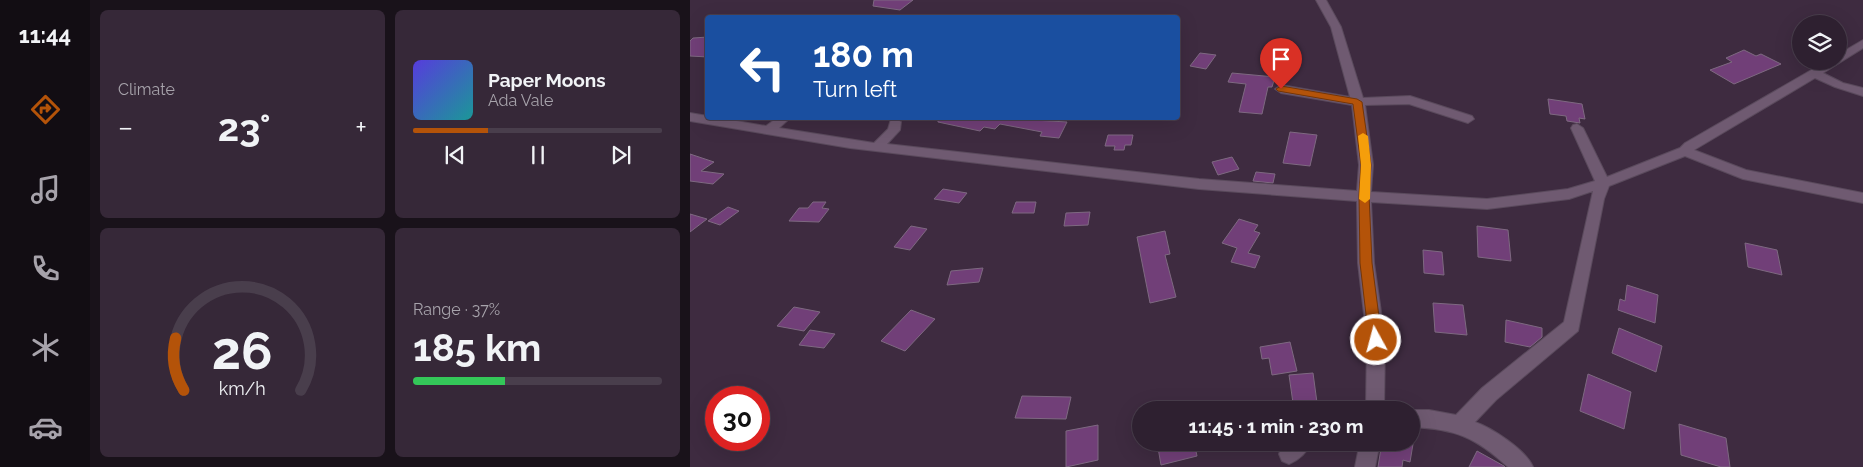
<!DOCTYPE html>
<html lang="en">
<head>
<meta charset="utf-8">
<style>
  :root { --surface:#2e2030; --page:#362838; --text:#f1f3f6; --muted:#a7a3ab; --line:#493e4c; --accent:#b45309 }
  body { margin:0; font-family:Raleway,sans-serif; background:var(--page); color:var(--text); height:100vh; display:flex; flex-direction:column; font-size:19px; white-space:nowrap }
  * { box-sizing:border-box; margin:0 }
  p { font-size:16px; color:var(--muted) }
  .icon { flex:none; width:28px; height:28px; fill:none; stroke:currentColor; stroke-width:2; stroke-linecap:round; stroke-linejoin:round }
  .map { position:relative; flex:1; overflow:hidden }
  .drawer { display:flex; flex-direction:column; gap:10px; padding:10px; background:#19121a; width:600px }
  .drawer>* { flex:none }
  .banner { position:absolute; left:15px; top:15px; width:475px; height:105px; border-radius:5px; box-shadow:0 5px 20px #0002,0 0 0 1px var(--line); background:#1a4fa0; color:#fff; overflow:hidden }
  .fabs { position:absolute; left:1102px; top:15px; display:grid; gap:10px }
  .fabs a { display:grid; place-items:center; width:55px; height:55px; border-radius:50%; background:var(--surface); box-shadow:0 5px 20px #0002,0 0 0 1px var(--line); font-size:25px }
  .speed { position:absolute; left:15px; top:386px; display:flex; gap:10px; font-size:25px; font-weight:700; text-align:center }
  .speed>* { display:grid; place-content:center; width:65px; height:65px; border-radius:50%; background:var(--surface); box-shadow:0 5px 20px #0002,0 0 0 1px var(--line); line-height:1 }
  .speed .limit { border:8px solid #d22; background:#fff; color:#111 }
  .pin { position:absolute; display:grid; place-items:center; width:42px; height:42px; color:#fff; margin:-51px -21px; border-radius:50% 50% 50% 0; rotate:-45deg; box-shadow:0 0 5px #0007 }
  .pin .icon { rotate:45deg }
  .me { position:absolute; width:55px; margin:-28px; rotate:353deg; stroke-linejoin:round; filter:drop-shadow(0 0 4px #0008) }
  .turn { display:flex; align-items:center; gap:18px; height:105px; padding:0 25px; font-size:22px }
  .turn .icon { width:65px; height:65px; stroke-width:2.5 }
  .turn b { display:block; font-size:35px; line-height:42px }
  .big { font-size:38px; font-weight:700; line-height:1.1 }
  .drawer .widget { flex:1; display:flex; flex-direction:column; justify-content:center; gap:8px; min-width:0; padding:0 18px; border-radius:8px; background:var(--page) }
  .drawer .dial { align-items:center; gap:0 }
  .dial svg { height:130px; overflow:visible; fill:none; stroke:var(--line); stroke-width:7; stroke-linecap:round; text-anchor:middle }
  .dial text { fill:var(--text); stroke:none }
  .song { display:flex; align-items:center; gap:15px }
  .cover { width:60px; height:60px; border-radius:8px; background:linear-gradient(135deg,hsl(250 70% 55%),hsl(180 70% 35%)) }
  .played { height:5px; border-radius:2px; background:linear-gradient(90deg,var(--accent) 30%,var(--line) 30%) }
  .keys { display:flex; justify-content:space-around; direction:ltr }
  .heat { display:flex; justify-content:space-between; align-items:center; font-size:28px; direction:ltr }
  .charge { height:8px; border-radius:4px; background:linear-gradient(90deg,#34c759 37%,var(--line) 0) }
  .drawer .tiles { flex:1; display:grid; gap:10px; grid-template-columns:repeat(2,1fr) }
  .trip { position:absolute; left:442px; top:401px; width:288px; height:50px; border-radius:25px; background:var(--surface); box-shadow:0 5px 20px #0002,0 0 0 1px var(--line); font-weight:700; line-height:50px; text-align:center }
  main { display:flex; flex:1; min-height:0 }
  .tab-bar { display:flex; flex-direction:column; width:90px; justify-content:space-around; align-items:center; background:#120d13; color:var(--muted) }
  .tab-bar .icon { width:35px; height:35px }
  .tab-bar .current { color:var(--accent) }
  .tab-bar b { font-size:22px; color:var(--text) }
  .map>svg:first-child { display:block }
</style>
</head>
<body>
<main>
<nav class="tab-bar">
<b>11:44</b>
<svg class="icon current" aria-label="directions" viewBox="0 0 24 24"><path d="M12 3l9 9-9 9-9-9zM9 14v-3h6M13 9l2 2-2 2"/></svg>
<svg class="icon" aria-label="music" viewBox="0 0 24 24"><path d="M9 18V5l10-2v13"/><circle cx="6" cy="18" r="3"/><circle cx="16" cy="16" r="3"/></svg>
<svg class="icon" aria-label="phone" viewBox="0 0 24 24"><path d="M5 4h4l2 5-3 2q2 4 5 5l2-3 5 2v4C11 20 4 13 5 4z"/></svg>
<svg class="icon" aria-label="climate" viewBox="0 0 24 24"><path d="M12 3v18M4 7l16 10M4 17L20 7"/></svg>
<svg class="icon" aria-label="car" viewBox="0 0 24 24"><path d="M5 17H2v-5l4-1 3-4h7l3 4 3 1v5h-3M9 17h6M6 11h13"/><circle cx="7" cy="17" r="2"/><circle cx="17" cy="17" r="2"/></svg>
</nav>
<section class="drawer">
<div class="tiles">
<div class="widget"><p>Climate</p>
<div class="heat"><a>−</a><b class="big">23°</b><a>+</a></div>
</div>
<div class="widget">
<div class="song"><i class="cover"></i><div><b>Paper Moons</b><p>Ada Vale</p></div></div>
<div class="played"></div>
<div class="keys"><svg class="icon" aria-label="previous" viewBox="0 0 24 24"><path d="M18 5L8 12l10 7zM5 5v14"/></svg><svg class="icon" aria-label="pause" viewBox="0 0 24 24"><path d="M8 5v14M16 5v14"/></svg><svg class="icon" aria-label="next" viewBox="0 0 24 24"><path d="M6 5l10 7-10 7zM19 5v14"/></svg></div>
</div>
<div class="widget dial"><svg viewBox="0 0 100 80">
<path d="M14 69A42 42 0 1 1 86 69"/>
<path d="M14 69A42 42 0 0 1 9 37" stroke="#b45309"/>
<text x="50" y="56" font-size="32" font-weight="700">26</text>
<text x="50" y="72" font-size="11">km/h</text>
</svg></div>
<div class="widget"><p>Range · 37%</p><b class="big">185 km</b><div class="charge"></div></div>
</div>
</section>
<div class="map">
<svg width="1173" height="467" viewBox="0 0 1173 467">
  <rect width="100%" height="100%" fill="#3e2b40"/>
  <path fill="#713f78" stroke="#7e6981" d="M184,0h39l-13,10 -27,-4z
    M18,37v20l-18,-1v-15l3,-3z
    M1054,50l12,6 5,-2 20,10 -47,20 -24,-14 22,-8 -6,-4z
    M510,53l16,2 -10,14 -16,-3z
    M542,73l43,4 -3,10h-4l-6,27 -23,-2 7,-28 -18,-2z
    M858,99l34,5 3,15 -6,-1 1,5 -13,-2 -1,-5 -16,-2z
    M248,118h97l-2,2 34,2 -8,16 -19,-2 2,-4 -42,-8 -5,5 -11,-2 -4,4 -42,-9z
    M600,132l27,3 -7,31 -27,-3z
    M418,135h25l-2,10h-6l-1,5h-10l1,-4h-10z
    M0,154l24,8 -13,9 23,3 -11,10 -23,-3z
    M542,157l7,12 -21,6 -6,-13z
    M566,172l19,2 -2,9 -20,-2z
    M253,189l24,4 -8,10 -25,-4z
    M123,202h13l-4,6 7,1 -10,13 -30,-1 10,-13h9z
    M326,202h20l-2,11h-22z
    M38,207l11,4 -19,14 -12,-4z
    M400,212l-2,13 -24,1 2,-13z
    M0,214l17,5 -17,13z
    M549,219l19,6 -4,6 6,2 -12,20 12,3 -5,12 -24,-6 6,-14 -15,-5z
    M221,226l16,3 -17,21 -16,-3z
    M787,226l31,4 3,31 -33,-4z
    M475,231l5,23 -5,1 11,42 -26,6 -13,-66z
    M1055,243l32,7 5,25 -34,-8z
    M733,250l19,2 2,23 -20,-2z
    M293,268l-4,14 -32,3 4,-14z
    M937,285l31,10 -3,28 -37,-13 2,-11 5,2z
    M743,303l30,2 4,30 -32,-3z
    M104,307l26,5 -16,19 -27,-5z
    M221,310l24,9 -30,32 -24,-10z
    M816,320l36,8v9l-12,10 -25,-5z
    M929,328l43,18 -6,26 -44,-19z
    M120,330l25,4 -11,14 -25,-3z
    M600,342l7,29 -25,4 -3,-17 -7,1 -2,-12z
    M623,373l5,37h-24l-5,-35z
    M898,374l43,18 -7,37 -44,-18z
    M332,396l49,1 -5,22 -51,-1z
    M989,424l47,14 4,29h-9l-40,-12z
    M408,425v35l-32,7v-36z
    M467,442h37l3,14 -36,9z
    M692,442l31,2 -3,18 -7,-2 -1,7h-24z
    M787,451l27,15 1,1h-36z"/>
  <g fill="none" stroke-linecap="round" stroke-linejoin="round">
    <g stroke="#5a4a5c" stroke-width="2">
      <path id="street" d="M626,0h10l15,27 22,71 47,-2 62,20 2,3 -6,4 -59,-19 -44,1 8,60 -2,27 116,7 81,-10 27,-8 -24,-53 2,-3 4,-1 6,4 24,49 73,-29 5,-5 142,-82h12v-7l24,-14v8l-40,25 20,10 20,5v8l-28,-9 -20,-9 -121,72 52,20 117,23v10l-120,-24 -58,-23 -76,30 -5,13 -26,132 -82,69 -21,22c17,6 51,28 58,45h-25c-33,-30 -52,-38 -97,-40v-17h-2h20l27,5 26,-27 82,-66 29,-131 -24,8 -82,10 -116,-7 3,61 11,77 -1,70h-18l1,-70 -9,-77 -1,-62 -158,-12 -349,-41 -160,-27v-8l76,13 11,-8h13l-11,10 95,15 14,-14 3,-10 4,-1 6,4 -1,8 -13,14 312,35 158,12 2,-26 -7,-60 -71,-12 -6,-4 6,-4 69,12 -19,-70z
        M597,442h25c-5,10 -13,18 -23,22l-7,-3 -3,-7 3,-7z
        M670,442h20l-5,25h-20z"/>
    </g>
    <use href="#street" fill="#6f5a71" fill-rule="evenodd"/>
  </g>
  <path fill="#b45309" stroke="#753606" d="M591,86l76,13 5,3 9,63 -2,30 3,68 10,77 -2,4 -4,1 -5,-1 -2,-4 -9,-77 -1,-68 2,-30 -8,-61 -75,-13 -2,-2z"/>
  <path fill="#f59e0b" d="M673,133l5,3 3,29 -1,34 -5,4 -6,-4 2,-34 -3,-29z"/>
</svg>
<div class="fabs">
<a><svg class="icon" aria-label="layers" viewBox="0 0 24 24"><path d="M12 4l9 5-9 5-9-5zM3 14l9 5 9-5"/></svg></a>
</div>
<div class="speed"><div class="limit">30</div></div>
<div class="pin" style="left:591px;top:89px;background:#d93025"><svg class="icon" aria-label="arrive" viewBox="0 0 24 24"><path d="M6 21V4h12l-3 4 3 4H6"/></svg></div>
<svg class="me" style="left:686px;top:340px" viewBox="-20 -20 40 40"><circle r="17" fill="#b45309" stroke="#fff" stroke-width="3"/><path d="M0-11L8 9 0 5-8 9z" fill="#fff"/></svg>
<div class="trip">11:45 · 1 min · 230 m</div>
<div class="banner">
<div class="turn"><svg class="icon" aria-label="left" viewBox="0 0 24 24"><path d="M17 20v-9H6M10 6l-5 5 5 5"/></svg><div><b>180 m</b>Turn left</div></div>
</div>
</div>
</main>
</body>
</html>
